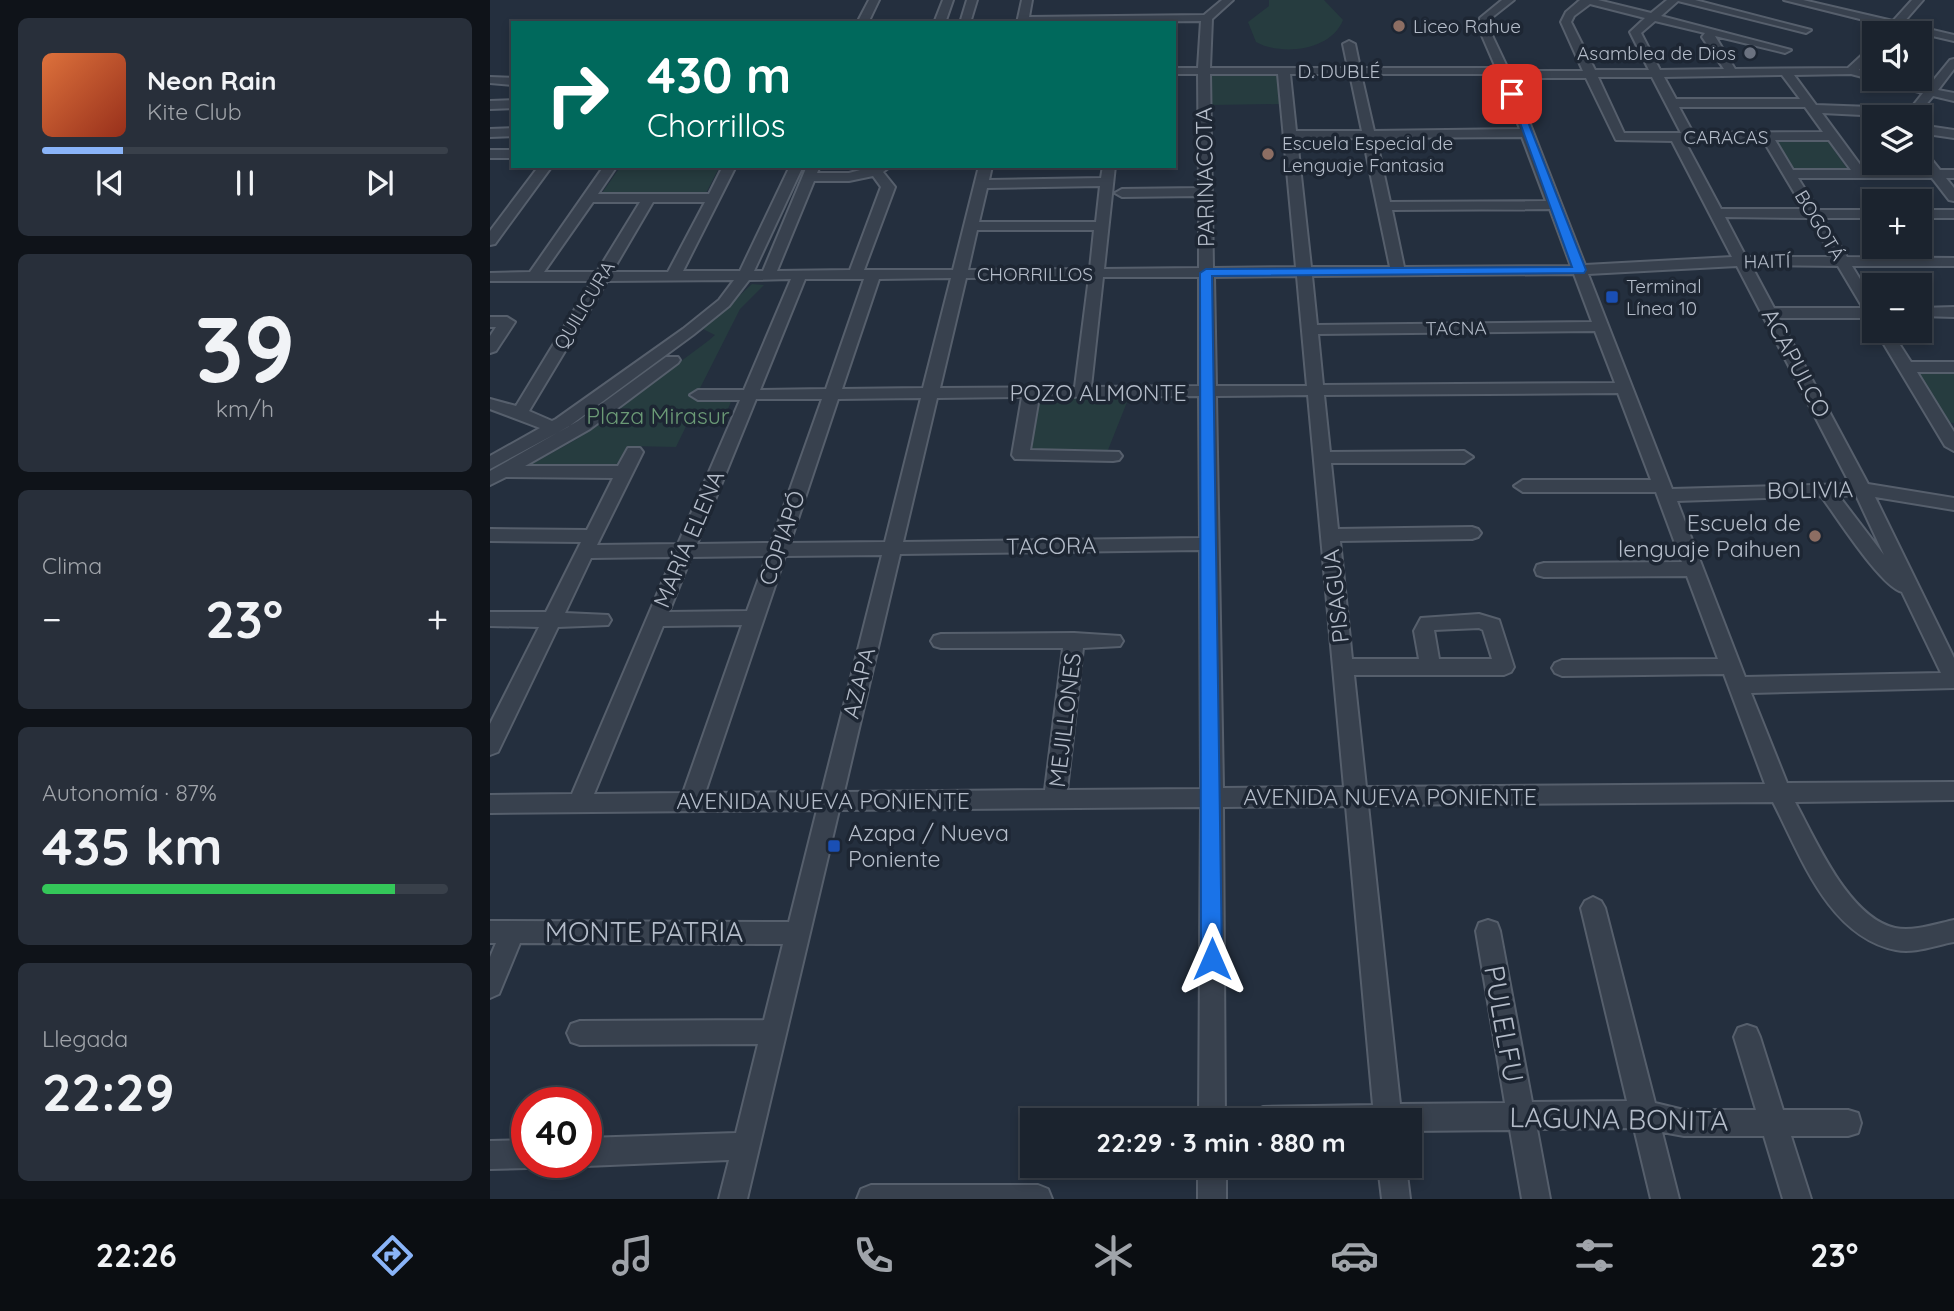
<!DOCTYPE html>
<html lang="es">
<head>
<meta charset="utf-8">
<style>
  :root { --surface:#1b232e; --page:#282f3a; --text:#f1f3f6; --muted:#a0a4aa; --line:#39404a; --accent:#8ab4f8 }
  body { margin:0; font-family:Quicksand,sans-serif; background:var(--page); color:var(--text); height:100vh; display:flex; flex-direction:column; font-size:26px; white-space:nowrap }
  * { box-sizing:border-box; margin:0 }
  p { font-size:23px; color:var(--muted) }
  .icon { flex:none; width:38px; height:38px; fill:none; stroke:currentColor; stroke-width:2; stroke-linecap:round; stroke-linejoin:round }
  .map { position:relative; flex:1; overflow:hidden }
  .drawer { display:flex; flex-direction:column; gap:18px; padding:18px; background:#0f1319; width:490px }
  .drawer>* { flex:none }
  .guide { position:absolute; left:21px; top:21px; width:665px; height:147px; border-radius:0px; box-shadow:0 4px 10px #0003,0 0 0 2px var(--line); background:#00695c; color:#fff; overflow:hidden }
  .tools { position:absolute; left:1372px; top:21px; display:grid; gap:14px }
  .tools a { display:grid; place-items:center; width:70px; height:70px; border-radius:0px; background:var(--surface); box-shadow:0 4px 10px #0003,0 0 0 2px var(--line); font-size:35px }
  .speed { position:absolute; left:21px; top:1087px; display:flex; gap:14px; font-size:35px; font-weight:700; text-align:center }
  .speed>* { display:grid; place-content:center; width:91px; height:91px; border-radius:50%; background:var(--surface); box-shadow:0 4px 10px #0003,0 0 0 2px var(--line); line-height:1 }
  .speed .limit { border:10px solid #d22; background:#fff; color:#111 }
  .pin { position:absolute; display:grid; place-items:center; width:60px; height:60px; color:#fff; margin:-30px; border-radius:14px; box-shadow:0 4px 10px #0006 }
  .me { position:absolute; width:77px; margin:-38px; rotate:0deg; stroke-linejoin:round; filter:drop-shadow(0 0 5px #0008) }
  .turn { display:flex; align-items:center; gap:24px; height:147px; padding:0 21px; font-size:32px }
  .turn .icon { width:91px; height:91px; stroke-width:2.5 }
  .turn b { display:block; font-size:49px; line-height:60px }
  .big { font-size:52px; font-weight:800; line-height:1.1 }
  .drawer .widget { flex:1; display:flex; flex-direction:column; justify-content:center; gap:10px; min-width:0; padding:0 24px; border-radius:10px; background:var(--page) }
  .drawer .dial { align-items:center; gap:0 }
  .dial b { font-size:91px; line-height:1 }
  .song { display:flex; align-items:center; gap:21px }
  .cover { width:84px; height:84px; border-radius:10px; background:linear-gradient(135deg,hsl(20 70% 55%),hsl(10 70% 35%)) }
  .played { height:7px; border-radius:4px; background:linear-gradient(90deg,var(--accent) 20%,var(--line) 20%) }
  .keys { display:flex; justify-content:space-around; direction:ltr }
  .heat { display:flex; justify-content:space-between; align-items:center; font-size:38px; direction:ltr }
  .charge { height:10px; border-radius:5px; background:linear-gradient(90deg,#34c759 87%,var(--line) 0) }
  .trip { position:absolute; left:530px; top:1108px; width:402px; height:70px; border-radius:0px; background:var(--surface); box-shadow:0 4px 10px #0003,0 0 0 2px var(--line); font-weight:800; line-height:70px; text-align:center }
  .tabs { display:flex; height:112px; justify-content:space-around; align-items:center; background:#0b0e12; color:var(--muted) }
  .tabs .icon { width:49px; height:49px }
  .tabs .selected { color:var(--accent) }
  .tabs b { font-size:32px; color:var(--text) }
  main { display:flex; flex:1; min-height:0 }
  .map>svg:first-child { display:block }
</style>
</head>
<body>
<main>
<section class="drawer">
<div class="widget">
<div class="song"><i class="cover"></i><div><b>Neon Rain</b><p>Kite Club</p></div></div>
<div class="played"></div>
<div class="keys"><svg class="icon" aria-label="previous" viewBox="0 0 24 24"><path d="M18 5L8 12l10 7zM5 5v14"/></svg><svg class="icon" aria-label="pause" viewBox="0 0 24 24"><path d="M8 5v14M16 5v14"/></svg><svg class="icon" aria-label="next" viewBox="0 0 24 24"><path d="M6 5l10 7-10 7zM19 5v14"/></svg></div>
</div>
<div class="widget dial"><b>39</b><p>km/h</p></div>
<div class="widget"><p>Clima</p>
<div class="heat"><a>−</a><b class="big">23°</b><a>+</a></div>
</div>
<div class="widget"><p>Autonomía · 87%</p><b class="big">435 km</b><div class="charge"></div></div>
<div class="widget"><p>Llegada</p><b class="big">22:29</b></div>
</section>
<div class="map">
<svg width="1464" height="1199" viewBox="0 0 1464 1199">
  <rect width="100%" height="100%" fill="#242f3e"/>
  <path fill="#263c3f" d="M779,0h55l19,20c-12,31 -62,36 -87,22l-8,-20 21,-16z
    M721,74l66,1 3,29 -68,1z
    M1281,140h56l21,30h-57z
    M131,166h99l-14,27h-104z
    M262,284l12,1 -24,24 -46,91 38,-1 -6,15 -35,2 -15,31 -47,-1 -13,19 -91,3 52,-29 131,-98 7,-6 -12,-6z
    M1424,373h40v50l-11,-1z
    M639,397l-21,53 -79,-1 9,-51z"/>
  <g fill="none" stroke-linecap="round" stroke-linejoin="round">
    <g stroke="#565f6c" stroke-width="4">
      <path id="minor" d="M379,0h10l-11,23h-11z
        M453,0h10l-8,23h-11z
        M477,0h10l-7,23h-10z
        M532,0h10l-3,17 175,-2 18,-15h11l-21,19 -2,49h138l-5,-24 6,-3 6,3 5,24h136l-16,-37v-13l22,-18h12l-24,19v12l19,40h74l-22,-49 5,-10 14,-12h18l53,13 16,-13h28l116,30 -5,3 -128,-32 -17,15 130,34 -6,3 -70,-17 20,33 113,-1 26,-24v9l-15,17 15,4v5h19l35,8 22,-27 4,-1v10l-16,21 16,3v8l-21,-5 -17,21h-12l19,-24 -72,-19 -57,1 22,30 55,2 29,7 2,3 -80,-4 42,57h63l-7,-9v-12l4,1 16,20h14v8h-8l8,10v13l-5,-1 -17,-22h-134l20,32h56v8h-51l24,39 107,1v8h-102l22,36v16h-95l89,166 86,14v12l-79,-13 79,161v30l-203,5 36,90 167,-1v18l-159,2c21,38 53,115 100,126 18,4 41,-4 59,-8v22c-18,3 -40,12 -58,8 -68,-14 -95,-94 -123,-148l-405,3 32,299 105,-1 -29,-172 3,-8 9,-3 9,3 3,8 32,171 95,-1 -46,-193 4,-7 8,-4 8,4 4,7 50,195 29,7h72l-22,-73 4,-9 9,-3 9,3 4,9 23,73h65l10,3 3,10 -3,10 -10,3h-57l20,63h-28l-19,-63h-80l-22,-4 17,67h-28l-17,-71 -97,1 13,70h-28l-12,-69 -100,1v-11h-160l4,-9 9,-4 110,-2 -27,-299 -123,1 2,313h-26l2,-313 -362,3 -92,389h-28l10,-39 -143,6 -9,-4h9v-24l150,-5 22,-89 -178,1 -9,-3 -4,-9 4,-9 9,-3 184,-1 19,-76 -263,-1 -21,51 -9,4v-41l6,-14h-6v-22l299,1 28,-112 -327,3v-18l82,-1 101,-237 -82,1 -26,55 43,2 3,5 -3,5 -50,2 -60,125 -8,3v-31l49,-97 -49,-1v-14h56l35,-70 -91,-1v-12l97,1 26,-52 -107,-1 -16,8v-14l88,-50 88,-64h12l2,3 -2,3 -88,66 -65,37h93l10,-18h12l3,4 -46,93 81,-1 62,-144h-42l-8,-5 8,-5h46l47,-111 -42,1 -20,26 -36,29 -125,92 -78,42v-13l50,-28 -50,-19v-10l26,7 76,-125h-102v-8l40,-1 74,-106h13l-19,28h111l14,-28h13l-53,105h57l50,-105h13l-49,105h9l44,-105h13l-3,7h32l26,-7h16l-8,6 12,15 -31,83h89l26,-104h13l-3,14 112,-2 2,-12h12l-11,103 95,-1v-72l-77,1 -7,-4 7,-4 77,-1 -1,-114h-24v-6h24l3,-47 -184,2zM1100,4l55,14 -15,14 19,38h-54l-24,-48 3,-6zM1165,21l50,12 -3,4 22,32 -64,1 -19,-37zM720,74h68l18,193 -83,1zM800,74h60l12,57h-66zM871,74h138l21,55 -146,2zM1292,75l18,24h-124l-12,-22zM1108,77h54l29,56h-57zM1022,78h74l30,62 56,1 60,116 -147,8zM1189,107h126l18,25 -130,1zM1032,137l24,64 -156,1 -14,-64zM873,138l27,129h-79l-14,-128zM1194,140h79l41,69h-83zM1285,140h54l22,30h-58zM383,176l8,11 -31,83 -73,1 37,-90h35zM610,186l-4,36h-117l8,-34zM103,202h47l-43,70h-53zM163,202h52l-37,70h-56zM1060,209l21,57 -167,1 -12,-57zM1235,217l84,1 24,39h-87zM487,230h117l-4,39 -122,1zM1261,265l87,1 25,42h-89zM1247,266l113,218 -178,5 -84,-215zM1084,274l18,48 -275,3 -5,-49zM807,276l10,110h-91l-2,-109zM599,277l-14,110 -135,1 26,-110zM613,277h96v109l-108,1zM461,278l-28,110 -81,1 37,-110zM315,279h59l-38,110 -66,1zM244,280l-15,20 -36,29 -127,90 -4,2 -23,-10 78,-130zM1105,331l20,52 -292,2 -5,-51zM1128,393l33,87h-128l-9,6 9,6h133l26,70 -138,1 -7,2 -2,5 2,5 7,2 143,-1 31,83 -156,1 -7,3 -3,5 3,5 7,3 162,-2 41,110 -399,3 -12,-112h150l7,-3 3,-5 -15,-47 -20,-6 -58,4 -7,13 5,28h-67l-12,-118 132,-2 6,-2 3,-4 -3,-4 -6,-2 -134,2 -7,-66h133l9,-6 -9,-6 -134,1 -6,-57zM818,395l36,392 -121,1 -7,-392zM709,396l1,142 -297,4 34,-144 85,-1 -10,58 3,4 98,2 6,-1 3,-4 -3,-4 -89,-2 9,-53zM431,398l-36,144 -95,1 48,-144zM266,399h66l-51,144 -74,1zM1366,495l28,60 -45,-59zM1331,496c16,21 59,90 81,96l39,81 -196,4 -68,-176zM710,550l1,239 -134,1 16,-142 37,-2 3,-5 -3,-5 -46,-3 -133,1 -7,2 -3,5 3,5 7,2h122l-18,142 -201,2 56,-238zM392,555l-60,237 -117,1 80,-237zM277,556l-20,55 -78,1 22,-55zM252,625l-59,168 -89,1 69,-168zM989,628l4,2 9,29h-53l-5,-29z
        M1294,0h19l90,21 19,-21h11l-20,23 51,12v6l-56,-13 -5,5h-10l5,-7z
        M0,77l23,1v7l-23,-2z
        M23,100v8l-23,1v-8z
        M1430,125l34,5v8l-34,-5z
        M23,128v8l-23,1v-8z
        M0,150h23v8h-23z
        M49,166h13l-57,78 -5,1v-14z
        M1430,210h34v8h-34z
        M1464,307v10l-34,-1v-8z
        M0,317h17l8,5 -19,29 -6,2v-17l6,-9h-6z
        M1386,331h15l20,31h43v10h-37l37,60v19l-9,-5z
        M37,1140v22l10,2 -10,4 -37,1v-28z
        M708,1166h28v33h-28z
        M888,1166h28l4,33h-28z
        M381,1185h167l10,4 4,10h-195l4,-10z"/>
    </g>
    <use href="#minor" fill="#38414e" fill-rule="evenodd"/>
  </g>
  <path fill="#1a73e8" stroke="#114b97" stroke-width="2" d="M1019,92l8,2 69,176 -2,3 -372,3 10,683 -3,7 -7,3 -8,-3 -3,-7 -1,-686 6,-4 366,-2z"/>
  <g fill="#8d6e63" stroke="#1d2633" stroke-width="2.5">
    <circle cx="909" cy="26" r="7"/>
    <circle cx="778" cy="154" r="7"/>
    <circle cx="1325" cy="536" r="7"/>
  </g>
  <circle fill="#6b7280" stroke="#1d2633" stroke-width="2.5" cx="1260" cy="53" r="7"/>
  <g fill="#1a4fb4" stroke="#1d2633" stroke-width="2.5">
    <rect x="1115" y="290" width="14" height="14" rx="3.5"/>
    <rect x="337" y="839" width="14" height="14" rx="3.5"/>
  </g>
  <g text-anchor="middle" stroke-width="7" stroke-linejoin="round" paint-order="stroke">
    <g font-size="19" fill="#b4bcc9" stroke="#1d2633" text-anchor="start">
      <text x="923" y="33">Liceo Rahue</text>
      <text x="1246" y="60" text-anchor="end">Asamblea de Dios</text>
      <text x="792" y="150">Escuela Especial de<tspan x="792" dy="22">Lenguaje Fantasia</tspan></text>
      <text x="1136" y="293">Terminal<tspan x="1136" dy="22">Línea 10</tspan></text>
    </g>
    <g font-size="19" fill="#b4bcc9" stroke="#1d2633">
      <text x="849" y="78">D. DUBLÉ</text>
      <text x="1236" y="144">CARACAS</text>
      <text transform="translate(1330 225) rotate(59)" y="7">BOGOTÁ</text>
      <text transform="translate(1277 261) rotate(-1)" y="7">HAITÍ</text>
      <text x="545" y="281">CHORRILLOS</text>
      <text transform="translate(94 305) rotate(-59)" y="7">QUILICURA</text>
      <text transform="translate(966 328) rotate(-1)" y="7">TACNA</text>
    </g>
    <g font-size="23" fill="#b4bcc9" stroke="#1d2633">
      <text transform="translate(715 177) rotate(-91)" y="8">PARINACOTA</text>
      <text transform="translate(1306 363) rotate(62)" y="8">ACAPULCO</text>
      <text x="608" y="401">POZO ALMONTE</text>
      <text transform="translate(1320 490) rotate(-1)" y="8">BOLIVIA</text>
      <text transform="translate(292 538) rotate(-71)" y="8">COPIAPÓ</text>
      <text transform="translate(199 539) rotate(-67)" y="8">MARÍA ELENA</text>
      <text transform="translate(561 546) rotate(-1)" y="8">TACORA</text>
      <text transform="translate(846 596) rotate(-96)" y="8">PISAGUA</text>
      <text transform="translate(369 683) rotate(-76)" y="8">AZAPA</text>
      <text transform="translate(575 720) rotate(-83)" y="8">MEJILLONES</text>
      <text x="900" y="805">AVENIDA NUEVA PONIENTE</text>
      <text x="333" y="809">AVENIDA NUEVA PONIENTE</text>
    </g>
    <g font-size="23" fill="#6b9a76" stroke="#1d2633">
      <text x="168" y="424">Plaza Mirasur</text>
    </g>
    <g font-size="23" fill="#b4bcc9" stroke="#1d2633" text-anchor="end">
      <text x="1311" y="531">Escuela de<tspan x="1311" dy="26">lenguaje Paihuen</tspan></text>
      <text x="358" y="841" text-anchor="start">Azapa / Nueva<tspan x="358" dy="26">Poniente</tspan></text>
    </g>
    <g font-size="28" fill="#b4bcc9" stroke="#1d2633">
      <text x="154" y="942">MONTE PATRIA</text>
      <text transform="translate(1014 1024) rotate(80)" y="10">PULELFU</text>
      <text transform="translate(1129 1119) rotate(1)" y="10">LAGUNA BONITA</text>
    </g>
  </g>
</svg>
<div class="tools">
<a><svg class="icon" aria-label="sound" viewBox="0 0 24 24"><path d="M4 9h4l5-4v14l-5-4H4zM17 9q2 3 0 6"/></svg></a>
<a><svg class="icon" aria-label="layers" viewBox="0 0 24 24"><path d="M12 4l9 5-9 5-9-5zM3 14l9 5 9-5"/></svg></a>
<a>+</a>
<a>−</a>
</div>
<div class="speed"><div class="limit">40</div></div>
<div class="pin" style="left:1022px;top:94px;background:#d93025"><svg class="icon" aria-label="arrive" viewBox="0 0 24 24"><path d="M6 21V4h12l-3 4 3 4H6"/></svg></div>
<svg class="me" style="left:722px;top:959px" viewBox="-20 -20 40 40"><path d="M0-17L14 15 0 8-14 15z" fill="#1a73e8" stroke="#fff" stroke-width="4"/></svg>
<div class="trip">22:29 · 3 min · 880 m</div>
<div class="guide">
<div class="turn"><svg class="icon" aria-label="right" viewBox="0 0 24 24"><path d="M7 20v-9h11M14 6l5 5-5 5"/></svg><div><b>430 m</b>Chorrillos</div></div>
</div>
</div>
</main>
<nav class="tabs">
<b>22:26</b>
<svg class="icon selected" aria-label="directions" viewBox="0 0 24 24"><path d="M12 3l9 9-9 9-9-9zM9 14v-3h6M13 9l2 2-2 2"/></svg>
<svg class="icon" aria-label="music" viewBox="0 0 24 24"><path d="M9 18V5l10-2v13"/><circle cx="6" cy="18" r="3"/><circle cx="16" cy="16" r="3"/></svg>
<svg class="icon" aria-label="phone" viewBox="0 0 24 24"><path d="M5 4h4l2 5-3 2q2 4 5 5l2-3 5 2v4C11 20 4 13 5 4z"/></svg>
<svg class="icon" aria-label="climate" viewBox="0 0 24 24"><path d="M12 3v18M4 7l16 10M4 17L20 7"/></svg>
<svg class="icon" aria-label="car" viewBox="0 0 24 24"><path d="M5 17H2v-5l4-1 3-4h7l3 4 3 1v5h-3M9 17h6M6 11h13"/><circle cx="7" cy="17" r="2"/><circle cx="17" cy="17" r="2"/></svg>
<svg class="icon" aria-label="filters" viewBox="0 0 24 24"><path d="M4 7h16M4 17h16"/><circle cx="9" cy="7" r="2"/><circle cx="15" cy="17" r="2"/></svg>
<b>23°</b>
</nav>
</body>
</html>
